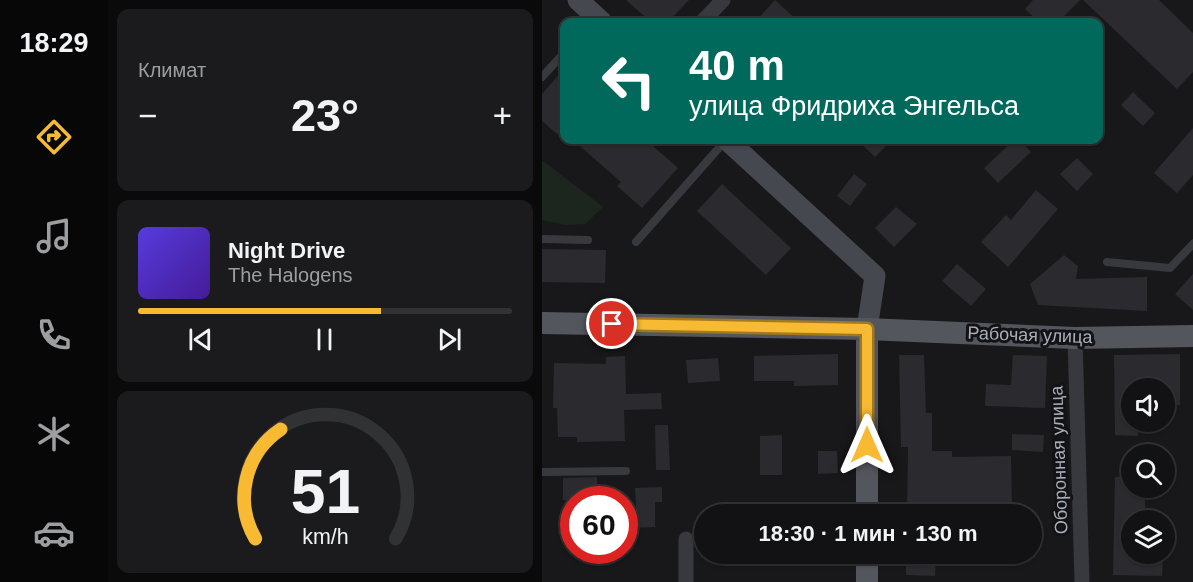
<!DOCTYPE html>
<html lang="ru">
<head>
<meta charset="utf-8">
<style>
  :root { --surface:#121214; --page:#1b1b1d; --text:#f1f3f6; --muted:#9c9ea0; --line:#313234; --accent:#f7ba32 }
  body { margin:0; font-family:Helvetica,sans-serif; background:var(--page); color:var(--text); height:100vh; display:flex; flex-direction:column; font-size:22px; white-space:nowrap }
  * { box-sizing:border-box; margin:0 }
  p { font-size:20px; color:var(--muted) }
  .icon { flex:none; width:33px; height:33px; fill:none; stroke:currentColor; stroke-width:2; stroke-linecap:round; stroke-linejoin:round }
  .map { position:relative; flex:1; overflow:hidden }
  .sheet { display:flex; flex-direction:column; gap:9px; padding:9px; background:#0a0a0b; width:434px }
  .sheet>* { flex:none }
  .banner { position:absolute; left:18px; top:18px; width:543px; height:126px; border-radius:12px; box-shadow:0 2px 4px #0004,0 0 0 2px var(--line); background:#00695c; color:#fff; overflow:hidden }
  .fabs { position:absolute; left:579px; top:378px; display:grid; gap:12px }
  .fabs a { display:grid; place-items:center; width:54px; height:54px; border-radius:50%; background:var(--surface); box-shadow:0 2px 4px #0004,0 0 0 2px var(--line); font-size:30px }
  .speed { position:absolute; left:18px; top:486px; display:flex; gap:12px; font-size:30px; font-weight:700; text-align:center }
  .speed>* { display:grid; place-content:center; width:78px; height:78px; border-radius:50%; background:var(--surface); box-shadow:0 2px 4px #0004,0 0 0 2px var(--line); line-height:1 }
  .speed .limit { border:9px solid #d22; background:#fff; color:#111 }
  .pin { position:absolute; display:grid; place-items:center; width:51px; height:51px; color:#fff; margin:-26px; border:3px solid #fff; border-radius:50%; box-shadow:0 2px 6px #0007 }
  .me { position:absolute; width:66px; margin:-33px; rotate:0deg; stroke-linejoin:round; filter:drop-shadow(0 0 4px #0008) }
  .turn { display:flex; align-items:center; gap:21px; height:126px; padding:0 30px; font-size:27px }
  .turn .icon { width:78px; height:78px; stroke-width:2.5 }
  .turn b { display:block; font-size:42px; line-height:51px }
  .big { font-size:45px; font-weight:700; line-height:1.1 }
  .sheet .tile { flex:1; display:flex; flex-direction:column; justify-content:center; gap:9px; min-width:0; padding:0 21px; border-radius:12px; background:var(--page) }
  .sheet .dial { align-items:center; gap:0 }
  .dial svg { height:156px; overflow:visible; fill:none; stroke:var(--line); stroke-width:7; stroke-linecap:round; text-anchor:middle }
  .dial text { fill:var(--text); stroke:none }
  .song { display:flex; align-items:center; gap:18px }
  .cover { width:72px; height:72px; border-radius:9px; background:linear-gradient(135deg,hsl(250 70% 55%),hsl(260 70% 35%)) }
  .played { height:6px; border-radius:3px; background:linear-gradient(90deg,var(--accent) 65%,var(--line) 65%) }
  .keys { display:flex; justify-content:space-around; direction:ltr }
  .heat { display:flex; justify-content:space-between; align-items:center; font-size:33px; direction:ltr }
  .trip { position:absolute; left:152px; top:504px; width:348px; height:60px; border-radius:30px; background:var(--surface); box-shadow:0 2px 4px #0004,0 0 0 2px var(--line); font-weight:700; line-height:60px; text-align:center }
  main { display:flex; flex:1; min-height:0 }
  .tab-bar { display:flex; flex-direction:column; width:108px; justify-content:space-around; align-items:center; background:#070708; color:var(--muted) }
  .tab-bar .icon { width:42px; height:42px }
  .tab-bar .active { color:var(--accent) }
  .tab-bar b { font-size:27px; color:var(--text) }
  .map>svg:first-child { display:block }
</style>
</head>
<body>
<main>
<nav class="tab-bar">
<b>18:29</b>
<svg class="icon active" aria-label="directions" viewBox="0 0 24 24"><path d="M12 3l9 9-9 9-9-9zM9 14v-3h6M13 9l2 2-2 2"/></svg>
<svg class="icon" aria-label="music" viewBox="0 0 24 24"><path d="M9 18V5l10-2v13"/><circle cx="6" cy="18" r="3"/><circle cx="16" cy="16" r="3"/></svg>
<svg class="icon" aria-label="phone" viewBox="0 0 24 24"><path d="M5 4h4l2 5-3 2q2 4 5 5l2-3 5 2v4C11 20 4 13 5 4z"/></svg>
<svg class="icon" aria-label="climate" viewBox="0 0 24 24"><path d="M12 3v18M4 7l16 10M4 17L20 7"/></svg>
<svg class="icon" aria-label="car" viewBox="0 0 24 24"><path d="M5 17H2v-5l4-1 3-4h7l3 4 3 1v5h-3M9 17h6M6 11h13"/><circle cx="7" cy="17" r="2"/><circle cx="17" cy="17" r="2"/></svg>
</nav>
<section class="sheet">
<div class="tile"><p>Климат</p>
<div class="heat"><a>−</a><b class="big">23°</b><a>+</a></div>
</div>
<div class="tile">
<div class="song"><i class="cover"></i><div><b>Night Drive</b><p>The Halogens</p></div></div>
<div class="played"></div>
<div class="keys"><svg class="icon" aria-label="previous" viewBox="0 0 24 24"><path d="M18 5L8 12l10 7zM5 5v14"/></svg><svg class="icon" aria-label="pause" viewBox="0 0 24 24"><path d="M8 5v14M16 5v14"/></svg><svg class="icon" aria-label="next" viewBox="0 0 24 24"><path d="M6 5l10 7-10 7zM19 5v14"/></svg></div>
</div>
<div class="tile dial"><svg viewBox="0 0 100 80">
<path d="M14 69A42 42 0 1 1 86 69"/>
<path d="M14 69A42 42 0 0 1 27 13" stroke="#f7ba32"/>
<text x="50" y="56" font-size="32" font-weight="700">51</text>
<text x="50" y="72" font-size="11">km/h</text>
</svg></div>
</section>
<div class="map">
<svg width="652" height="582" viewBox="0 0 652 582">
  <rect width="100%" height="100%" fill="#18181a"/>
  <path fill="#1d251f" d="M0,160l61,47 -18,17 -19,1 -24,-5z"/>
  <path fill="#2b2a2e" d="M84,0h63l-21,22h-17z
    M233,0l24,22h-44z
    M491,0h47l-22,22h-19l-14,-13z
    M541,0h76l34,33v39l-16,17z
    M22,69v56l-7,9 -15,-13v-27z
    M591,92l22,21 -12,13 -22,-21z
    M651,128v47l-16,18 -23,-20z
    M31,140h73l32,28 -36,40 -25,-22 4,-4z
    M315,140h35l-17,17z
    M472,140h6l11,12 -33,31 -14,-15z
    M535,158l16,16 -16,17 -17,-17z
    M312,174l13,10 -17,22 -13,-10z
    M180,184l69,64 -25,27 -69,-64z
    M494,190l22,19 -50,58 -27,-25 25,-27 5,5z
    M354,207l21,17 -23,23 -19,-19z
    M0,249l64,1 -1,33 -63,-1z
    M522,255l14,11 -2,13 71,-2v34l-109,-6 -8,-21z
    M415,264l29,25 -15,17 -29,-25z
    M651,274v36l-18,-16z
    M296,354v31l-44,1v-5h-40v-25z
    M638,354v51h-16v-17h-32v34h6v14l-23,-1 -1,-80z
    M357,355h25l2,58h6v38h20v6l59,-1 1,48 -77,-1v11h-28l1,-67h-7z
    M471,355l34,1 -2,52 -60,-2 1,-22 25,1z
    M83,356l1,38 35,-1 1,16 -38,1 1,31 -48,1v-5h-19l-1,-29h-4l1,-45 52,1v-7z
    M176,358l2,23 -32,2 -2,-23z
    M113,425h13l2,45h-14z
    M470,434l32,1 -1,17 -31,-2z
    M240,435v40h-22v-39z
    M276,451h19l1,22 -20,1z
    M55,477l1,23h-35v-22z
    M573,477h17v11h13v32h-13v38h31l-1,18 -49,-1z
    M120,487v15h-7v25l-27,1v-21h8l-1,-19z
    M364,554h30l-1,22 -29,-1z"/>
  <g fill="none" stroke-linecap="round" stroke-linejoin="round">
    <path stroke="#38393f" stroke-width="8" d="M0,77l22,-24
      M0,239l46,1
      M94,242l89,-101
      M565,262l63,6 24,-25
      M0,472l84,-1"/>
    <path stroke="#38393f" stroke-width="15" d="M160,22l21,-22
      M533,338l7,244
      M144,539v43"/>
    <path stroke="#46484f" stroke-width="21" d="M36,0l24,22
      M185,140l148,136 -8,53"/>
    <path stroke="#54565e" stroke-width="22" d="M0,323l325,6 208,9 119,-2
      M325,329v185
      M325,554v28"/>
  </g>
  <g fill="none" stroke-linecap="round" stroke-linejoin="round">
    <g stroke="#a17920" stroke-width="15">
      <path id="route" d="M70,324l255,5v116"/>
    </g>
    <use href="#route" stroke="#f7ba32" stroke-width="10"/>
  </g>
  <g text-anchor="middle" stroke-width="6" stroke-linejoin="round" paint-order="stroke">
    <g font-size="18" fill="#a9aeba" stroke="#131215">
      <text transform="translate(488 335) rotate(2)" y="6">Рабочая улица</text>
      <text transform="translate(517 460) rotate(-92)" y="6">Оборонная улица</text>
    </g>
  </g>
</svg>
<div class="fabs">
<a><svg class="icon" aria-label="sound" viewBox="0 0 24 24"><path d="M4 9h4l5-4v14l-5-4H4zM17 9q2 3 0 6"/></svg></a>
<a><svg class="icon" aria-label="search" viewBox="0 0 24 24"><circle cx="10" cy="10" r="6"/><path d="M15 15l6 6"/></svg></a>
<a><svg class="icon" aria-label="layers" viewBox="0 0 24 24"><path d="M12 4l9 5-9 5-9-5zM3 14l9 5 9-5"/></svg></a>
</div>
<div class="speed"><div class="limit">60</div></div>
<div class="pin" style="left:70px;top:324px;background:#d93025"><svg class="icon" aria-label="arrive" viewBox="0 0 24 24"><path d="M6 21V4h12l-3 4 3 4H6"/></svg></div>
<svg class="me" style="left:325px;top:445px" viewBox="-20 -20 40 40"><path d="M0-17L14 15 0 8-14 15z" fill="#f7ba32" stroke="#fff" stroke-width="4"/></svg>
<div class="trip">18:30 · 1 мин · 130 m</div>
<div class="banner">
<div class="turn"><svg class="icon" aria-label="left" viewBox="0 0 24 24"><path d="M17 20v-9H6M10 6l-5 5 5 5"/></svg><div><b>40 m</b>улица Фридриха Энгельса</div></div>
</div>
</div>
</main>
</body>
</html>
